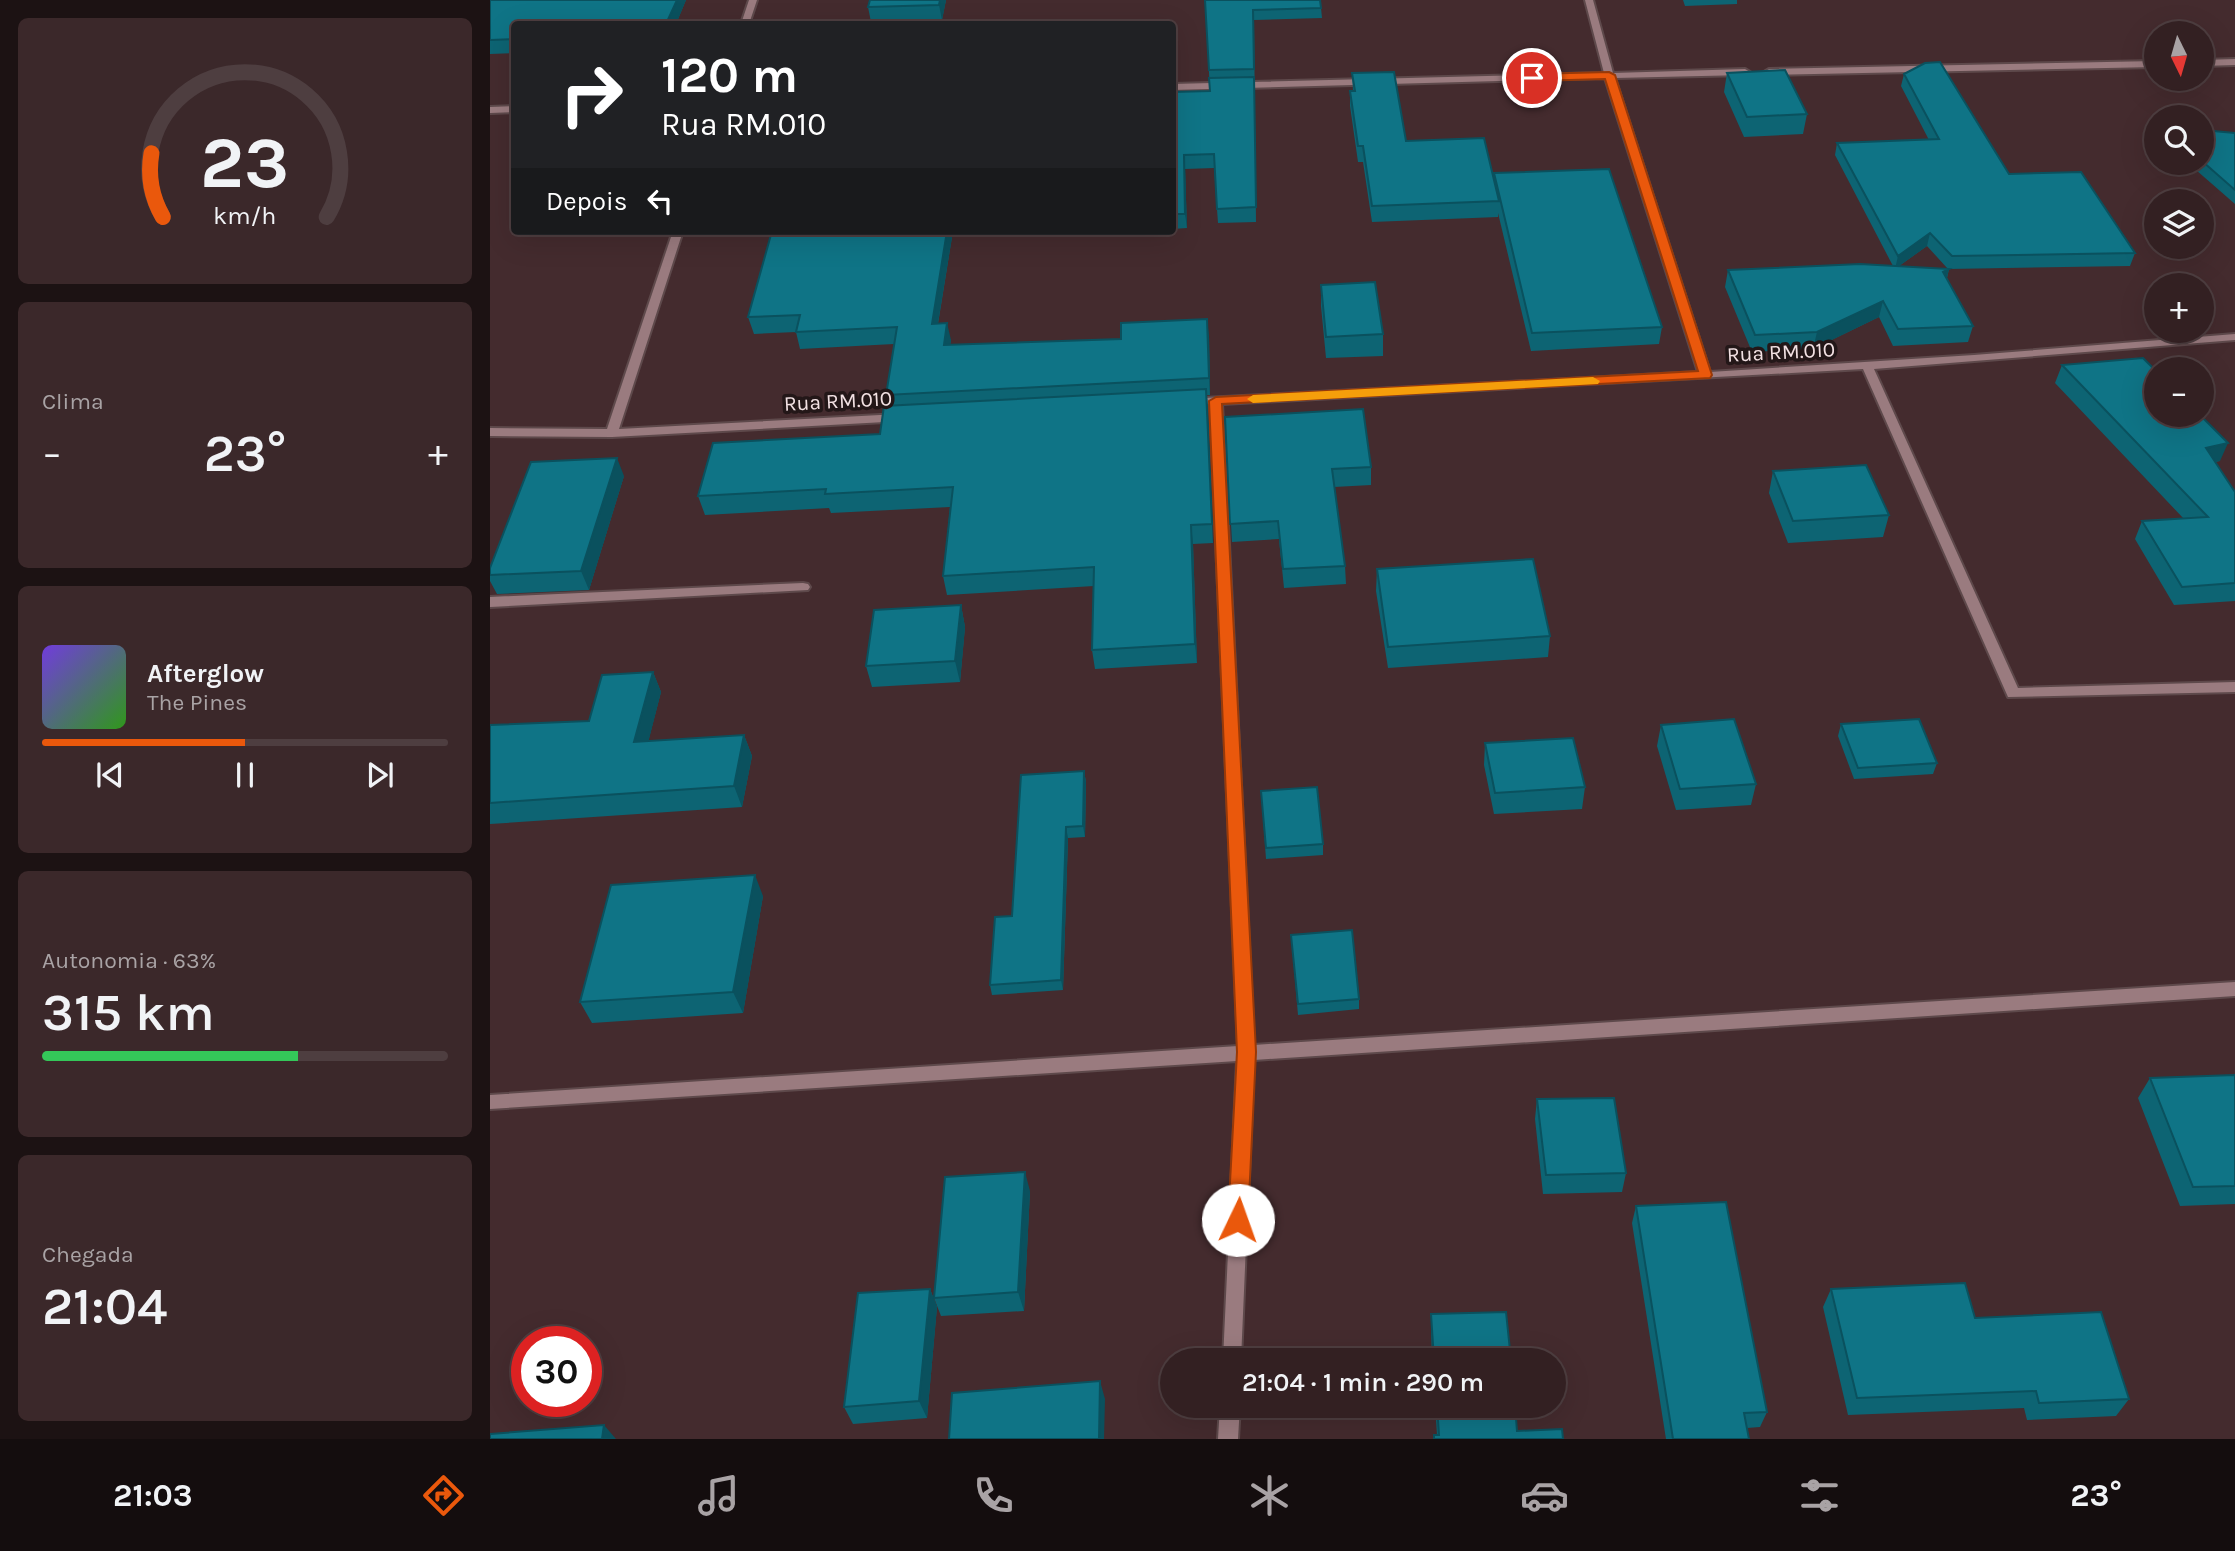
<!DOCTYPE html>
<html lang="pt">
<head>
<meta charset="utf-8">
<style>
  :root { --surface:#332022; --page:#3b282a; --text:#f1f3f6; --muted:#a9a3a5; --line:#4e3e40; --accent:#ea580c }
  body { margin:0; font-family:Karla,sans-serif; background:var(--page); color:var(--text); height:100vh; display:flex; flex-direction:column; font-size:26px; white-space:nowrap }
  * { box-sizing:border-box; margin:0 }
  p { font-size:23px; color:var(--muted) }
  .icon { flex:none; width:38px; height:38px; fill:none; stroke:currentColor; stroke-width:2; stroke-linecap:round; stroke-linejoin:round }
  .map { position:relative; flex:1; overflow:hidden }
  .side { display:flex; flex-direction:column; gap:18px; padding:18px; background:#1c1213; width:490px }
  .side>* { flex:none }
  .top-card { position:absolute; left:21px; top:21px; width:665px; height:214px; border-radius:7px; box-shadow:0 7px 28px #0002,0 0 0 2px var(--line); background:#202124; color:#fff; overflow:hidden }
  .needle { width:46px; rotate:175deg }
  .controls { position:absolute; left:1654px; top:21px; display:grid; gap:14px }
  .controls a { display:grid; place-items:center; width:70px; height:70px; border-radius:50%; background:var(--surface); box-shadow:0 7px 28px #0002,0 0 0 2px var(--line); font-size:35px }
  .speed { position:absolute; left:21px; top:1326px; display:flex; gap:14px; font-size:35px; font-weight:700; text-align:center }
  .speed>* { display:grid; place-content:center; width:91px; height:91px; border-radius:50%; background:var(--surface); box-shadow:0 7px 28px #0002,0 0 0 2px var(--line); line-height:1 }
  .speed .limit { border:10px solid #d22; background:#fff; color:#111 }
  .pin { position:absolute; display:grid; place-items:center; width:60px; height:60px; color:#fff; margin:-30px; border:4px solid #fff; border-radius:50%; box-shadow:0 2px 7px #0007 }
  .me { position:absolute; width:77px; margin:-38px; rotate:3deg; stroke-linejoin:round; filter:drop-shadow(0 0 5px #0008) }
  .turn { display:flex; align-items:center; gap:24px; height:147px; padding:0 35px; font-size:32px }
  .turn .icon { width:91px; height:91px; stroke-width:2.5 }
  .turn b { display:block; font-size:49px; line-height:60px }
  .then { display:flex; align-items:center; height:66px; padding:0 35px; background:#0003; gap:14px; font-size:26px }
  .big { font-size:52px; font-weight:600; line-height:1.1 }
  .side .card { flex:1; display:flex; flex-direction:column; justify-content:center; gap:10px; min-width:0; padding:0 24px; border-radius:10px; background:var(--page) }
  .side .dial { align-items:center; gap:0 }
  .dial svg { height:182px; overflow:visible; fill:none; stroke:var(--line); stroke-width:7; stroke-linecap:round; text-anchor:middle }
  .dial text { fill:var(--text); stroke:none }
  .song { display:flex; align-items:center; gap:21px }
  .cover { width:84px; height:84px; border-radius:10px; background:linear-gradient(135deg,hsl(260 70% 55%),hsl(110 70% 35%)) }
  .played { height:7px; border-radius:4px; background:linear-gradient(90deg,var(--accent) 50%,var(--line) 50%) }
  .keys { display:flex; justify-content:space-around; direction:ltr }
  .heat { display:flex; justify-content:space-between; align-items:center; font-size:38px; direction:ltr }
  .charge { height:10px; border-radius:5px; background:linear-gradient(90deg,#34c759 63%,var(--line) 0) }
  .trip { position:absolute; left:670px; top:1348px; width:406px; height:70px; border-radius:35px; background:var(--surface); box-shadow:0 7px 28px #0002,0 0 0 2px var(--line); font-weight:600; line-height:70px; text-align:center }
  .menu { display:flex; height:112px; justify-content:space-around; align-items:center; background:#140d0e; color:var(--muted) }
  .menu .icon { width:49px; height:49px }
  .menu .active { color:var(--accent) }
  .menu b { font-size:32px; color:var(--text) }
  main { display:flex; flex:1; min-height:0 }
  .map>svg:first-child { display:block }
</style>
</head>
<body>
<main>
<section class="side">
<div class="card dial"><svg viewBox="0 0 100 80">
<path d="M14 69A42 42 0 1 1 86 69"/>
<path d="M14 69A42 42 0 0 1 9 41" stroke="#ea580c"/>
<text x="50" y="56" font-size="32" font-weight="700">23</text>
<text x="50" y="72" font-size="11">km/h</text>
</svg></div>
<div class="card"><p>Clima</p>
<div class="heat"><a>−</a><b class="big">23°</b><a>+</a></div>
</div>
<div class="card">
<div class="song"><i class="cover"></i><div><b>Afterglow</b><p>The Pines</p></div></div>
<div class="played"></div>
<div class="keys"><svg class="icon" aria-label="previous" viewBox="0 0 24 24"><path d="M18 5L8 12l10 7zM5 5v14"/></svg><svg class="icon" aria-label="pause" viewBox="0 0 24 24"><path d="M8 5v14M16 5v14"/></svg><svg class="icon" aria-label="next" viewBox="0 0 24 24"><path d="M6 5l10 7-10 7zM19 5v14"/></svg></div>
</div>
<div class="card"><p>Autonomia · 63%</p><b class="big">315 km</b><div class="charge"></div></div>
<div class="card"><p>Chegada</p><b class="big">21:04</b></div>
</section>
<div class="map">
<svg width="1745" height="1439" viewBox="0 0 1745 1439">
  <rect width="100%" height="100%" fill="#442b2e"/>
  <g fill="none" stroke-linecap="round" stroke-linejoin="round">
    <g stroke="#5e494b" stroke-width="4">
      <path id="minor" d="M259,0h8l-8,24h-8z
        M1095,0h8l20,73 132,-4 5,3 -5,3 -130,3 95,294 264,-17 261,-21v6l-361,29 144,319 217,-6v10l-227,5 -145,-328 -641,35 32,641 981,-63v14l-981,64 -13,300h-18l14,-299 -747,48v-14l748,-49 -28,-642 -21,2 -6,-4 2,-3 513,-27 -93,-294 -433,12v-6l432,-11z
        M1745,59v6l-33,1v-6z
        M1666,61v6l-387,8 -5,-3 5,-3z
        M24,106v6l-24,1v-6z
        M183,231h10l-64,198 280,-15 4,1v6l-291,16 -122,-1v-8l117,1z
        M313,583l5,1 2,3 -2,3 -318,17v-10z
        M730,1405h20l-2,34h-20z"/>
    </g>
    <use href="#minor" fill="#9a7b7f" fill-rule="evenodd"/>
  </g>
  <path fill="#0d6473" d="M0,0h196l-10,24h-162v29l-24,1z
    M380,0h76l-4,20 -71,2 -3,-15z
    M715,0l116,8 1,10 -68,2 2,202 -38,1 -4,-55 -29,1 2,59 -15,1v-137l38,-1z
    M1193,0h54v4l-52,2z
    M862,73l54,68 88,37v-5l168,154 -3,17 -128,7 -33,-138v4l-126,5 -9,-60h-5l-8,-56v-15h3z
    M1237,73l80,41 -4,20 -59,3 -20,-45z
    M1414,74l105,100 126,79 -5,13 -182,3 -21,-23 -28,20 50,3 -2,9 26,48 -5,16 -75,4 -14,-29 -66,32 -61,3 -27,-65 3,-17 165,-4 -58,-111 2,-12 92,-3 -28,-54z
    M1712,130l33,3v71l-47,-41h14z
    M282,231h181l-15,93 13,16 -1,5 259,-9 1,59h-3l6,148 -20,1 4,119 -102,6 -3,-19 2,-64 -147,9 -4,-19 7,-69 -119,6 -2,-5 -124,7 -7,-19 182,-62 9,-28 -3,-11 8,-51 -94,5 -4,-17 -42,2 -6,-17z
    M831,285l62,49v22l-57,2 -5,-52z
    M1572,365l158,96 -5,1 20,30v109l-61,4 -39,-66 7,-18 42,-2 -129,-136z
    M735,417l146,50v18l-37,2 11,79 1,18 -62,4 -5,-49 -47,3z
    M1283,471l116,44 -6,22 -95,6 -19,-50z
    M134,476l-35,114 -92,4 -7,-13v-13z
    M887,569l173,67 -2,21 -160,11 -12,-77z
    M471,605l4,22 -5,55 -88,5 -6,-21z
    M163,672l8,20 -13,50 96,-7 8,21 -10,51 -252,17v-99l99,-4z
    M1351,724l96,39 -4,11 -79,5 -16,-43z
    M1171,725l95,59 -5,21 -75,5 -19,-64z
    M995,743l100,44 -3,22 -88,5 -10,-49z
    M594,771l2,11 -1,55 -17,1 -5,152 -71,5 -2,-10 22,-69z
    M771,791l62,53v11l-57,4z
    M273,896l-20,117 -151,10 -12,-21z
    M802,946l67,53v10l-61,6z
    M1745,1075v129l-55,2 -42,-108 12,-20z
    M1047,1099l89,74 -4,19 -79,2 -8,-75z
    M540,1191l-6,120 -83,5 -7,-18z
    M1146,1206l131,206 -7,15 -13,1 2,11h-83l-34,-216z
    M440,1289l7,18 -10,111 -74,6 -9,-17z
    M1341,1289l144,29 154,81 -13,17 -89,4 -3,-12 -176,7 -25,-108z
    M941,1314l80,46h-79l-1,-31z
    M945,1405h80l2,26 46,8h-130l1,-4h3z"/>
  <path fill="#0a515e" d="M187,0h9l-10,24h-10z
    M450,0h6l-4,20 -3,-15z
    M694,155l1,14 2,59 -2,-14z
    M457,231h6l-18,110 -3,-17z
    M1440,233l-3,13 -32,23 3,-13z
    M1459,269l-4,17 -2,-14z
    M1393,301l-4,16 -66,32 4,-17z
    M717,319l2,17 1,59 -1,-17z
    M457,323l4,17 -3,22 -4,-17z
    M716,389l2,19 5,135 -1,-19z
    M1738,443l-8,18 -22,4 8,-17z
    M127,458l7,18 -35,114 -8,-19z
    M701,525l2,19 4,119 -2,-19z
    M471,605l4,22 -5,55 -5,-21z
    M163,672l8,20 -18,71 -9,-21z
    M254,735l8,21 -10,51 -8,-21z
    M594,771l2,11 -1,55 -2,-11z
    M576,827l2,11 -5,152 -2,-10z
    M265,875l8,21 -20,117 -10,-21z
    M535,1172l5,19 -6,120 -6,-19z
    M440,1289l7,18 -10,111 -8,-17z
    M610,1381l5,18 -1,40h-5z
    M114,1425l12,14h-14z"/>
  <path fill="#0f7486" stroke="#0a515e" stroke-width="2" d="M0,0h187l-11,24h-152v15l-24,1z
    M380,0h70l-1,5 -71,2z
    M715,0h115l1,8 -68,2 1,59 -45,1z
    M1450,62l69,112 72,-2 54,81 -183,3 -22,-23 -32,23 -61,-113 102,-4 -35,-65 21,-11z
    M1295,70l22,44 -60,3 -20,-44z
    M904,72l12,69 78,-3 15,63 -127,5 -9,-60h-5l-8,-55h5l-3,-18z
    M764,77l2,130 -39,2 -3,-55 -30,1 1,59h-13v-122l38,-1 -1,-13z
    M1712,130l33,3v57l-33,-29z
    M1119,169l53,158 -130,6 -38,-160z
    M282,231h175l-15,93 15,-1 -3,22 177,-6v-16l86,-4 2,59 -323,17 11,-68 -101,5 4,-17 -52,2z
    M1370,264l89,5 -6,3 30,54 -75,3 -15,-28 -66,31 -62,3 -27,-65z
    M885,282l8,52 -57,3 -5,-52z
    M1653,358l13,13v44h44l28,28 -22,5 29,44v91l-53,4 -40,-66 66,-4 -146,-152z
    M716,389l6,135 -21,1 4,119 -103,6 2,-83 -151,9 10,-89 -128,7 1,-5 -128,7 15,-53 167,-9 4,-28z
    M873,409l8,58 -39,2 13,97 -62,3 -5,-48 -48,3 -5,-107z
    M127,458l-36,113 -91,4v-7l41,-106z
    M1376,465l23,50 -96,6 -20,-50z
    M1043,559l17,77 -162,11 -11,-78z
    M471,605l-6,56 -89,5 8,-56z
    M163,672l-19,70 110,-7 -10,51 -244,17v-78l99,-4 13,-46z
    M1244,719l22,65 -76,5 -19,-64z
    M1429,719l18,44 -79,5 -17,-44z
    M1083,738l12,49 -90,6 -10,-50z
    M594,771l-1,55 -17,1 -5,153 -71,5 5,-68 17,-1 9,-141z
    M827,787l6,57 -57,4 -5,-57z
    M265,875l-22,117 -153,10 31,-117z
    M862,930l7,69 -61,5 -7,-69z
    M1745,1075v111l-42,1 -43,-109z
    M1124,1098l12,75 -80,2 -9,-76z
    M535,1172l-7,120 -84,6 11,-121z
    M1236,1202l41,210 -23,1 5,26h-76l-37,-233z
    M1475,1283l10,35 126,-6 28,87 -90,4 -3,-12 -179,7 -26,-109z
    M440,1289l-11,112 -75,6 14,-114z
    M1016,1312l5,48h-77l-3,-46z
    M610,1381l-1,58h-150l3,-46z
    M947,1405h78l2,26 45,-2 1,10h-129v-4h5z
    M114,1425l-2,14h-112v-5z"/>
  <path fill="#ea580c" stroke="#983908" stroke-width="2" d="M1119,72l6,3 97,300 -2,3 -488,26 34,648 -8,168 -3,7 -7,2 -7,-2 -3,-7 9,-168 -28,-651 7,-4 482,-26 -93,-292 -73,2 -5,-3 5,-4z"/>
  <path fill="#f59e0b" d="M1103,377l7,4 -2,3 -345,19 -6,-4 6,-4z"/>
  <g text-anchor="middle" stroke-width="7" stroke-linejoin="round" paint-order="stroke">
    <g font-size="21" fill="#f2e1e3" stroke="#231718">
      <text transform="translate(1291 352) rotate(-3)" y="7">Rua RM.010</text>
      <text transform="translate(348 401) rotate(-3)" y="7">Rua RM.010</text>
    </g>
  </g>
</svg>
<div class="controls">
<a><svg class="needle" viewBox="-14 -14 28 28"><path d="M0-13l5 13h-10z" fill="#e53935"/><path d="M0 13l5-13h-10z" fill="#a9a3a5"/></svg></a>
<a><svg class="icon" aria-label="search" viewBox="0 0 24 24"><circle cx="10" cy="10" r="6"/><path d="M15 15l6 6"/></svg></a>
<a><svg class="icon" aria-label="layers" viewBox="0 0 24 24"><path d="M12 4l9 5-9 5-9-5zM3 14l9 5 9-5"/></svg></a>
<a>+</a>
<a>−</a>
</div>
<div class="speed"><div class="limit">30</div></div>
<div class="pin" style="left:1042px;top:78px;background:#d93025"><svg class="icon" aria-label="arrive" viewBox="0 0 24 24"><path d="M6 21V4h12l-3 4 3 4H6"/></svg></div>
<svg class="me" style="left:748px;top:1220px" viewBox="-20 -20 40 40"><circle r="19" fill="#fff"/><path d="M0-13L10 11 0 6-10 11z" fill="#ea580c"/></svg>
<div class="trip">21:04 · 1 min · 290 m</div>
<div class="top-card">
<div class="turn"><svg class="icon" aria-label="right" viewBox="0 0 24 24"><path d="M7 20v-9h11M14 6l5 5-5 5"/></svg><div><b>120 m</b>Rua RM.010</div></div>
<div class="then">Depois<svg class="icon" aria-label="left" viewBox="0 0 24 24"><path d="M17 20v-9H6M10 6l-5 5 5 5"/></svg></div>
</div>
</div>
</main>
<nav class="menu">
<b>21:03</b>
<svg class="icon active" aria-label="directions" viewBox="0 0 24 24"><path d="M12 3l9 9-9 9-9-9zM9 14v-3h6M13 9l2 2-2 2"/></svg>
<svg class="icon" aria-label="music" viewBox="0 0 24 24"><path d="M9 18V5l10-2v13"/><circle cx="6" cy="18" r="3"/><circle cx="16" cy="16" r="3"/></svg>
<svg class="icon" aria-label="phone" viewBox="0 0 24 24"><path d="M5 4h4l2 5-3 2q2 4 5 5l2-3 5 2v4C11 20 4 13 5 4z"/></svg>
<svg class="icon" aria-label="climate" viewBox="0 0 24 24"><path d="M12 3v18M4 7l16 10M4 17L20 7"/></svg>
<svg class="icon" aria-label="car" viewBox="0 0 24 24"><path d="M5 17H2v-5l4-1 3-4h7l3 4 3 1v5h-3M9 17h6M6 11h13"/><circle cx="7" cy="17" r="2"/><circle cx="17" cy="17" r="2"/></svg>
<svg class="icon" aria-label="filters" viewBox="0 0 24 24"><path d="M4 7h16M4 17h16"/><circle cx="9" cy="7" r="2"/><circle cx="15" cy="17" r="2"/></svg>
<b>23°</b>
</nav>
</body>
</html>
